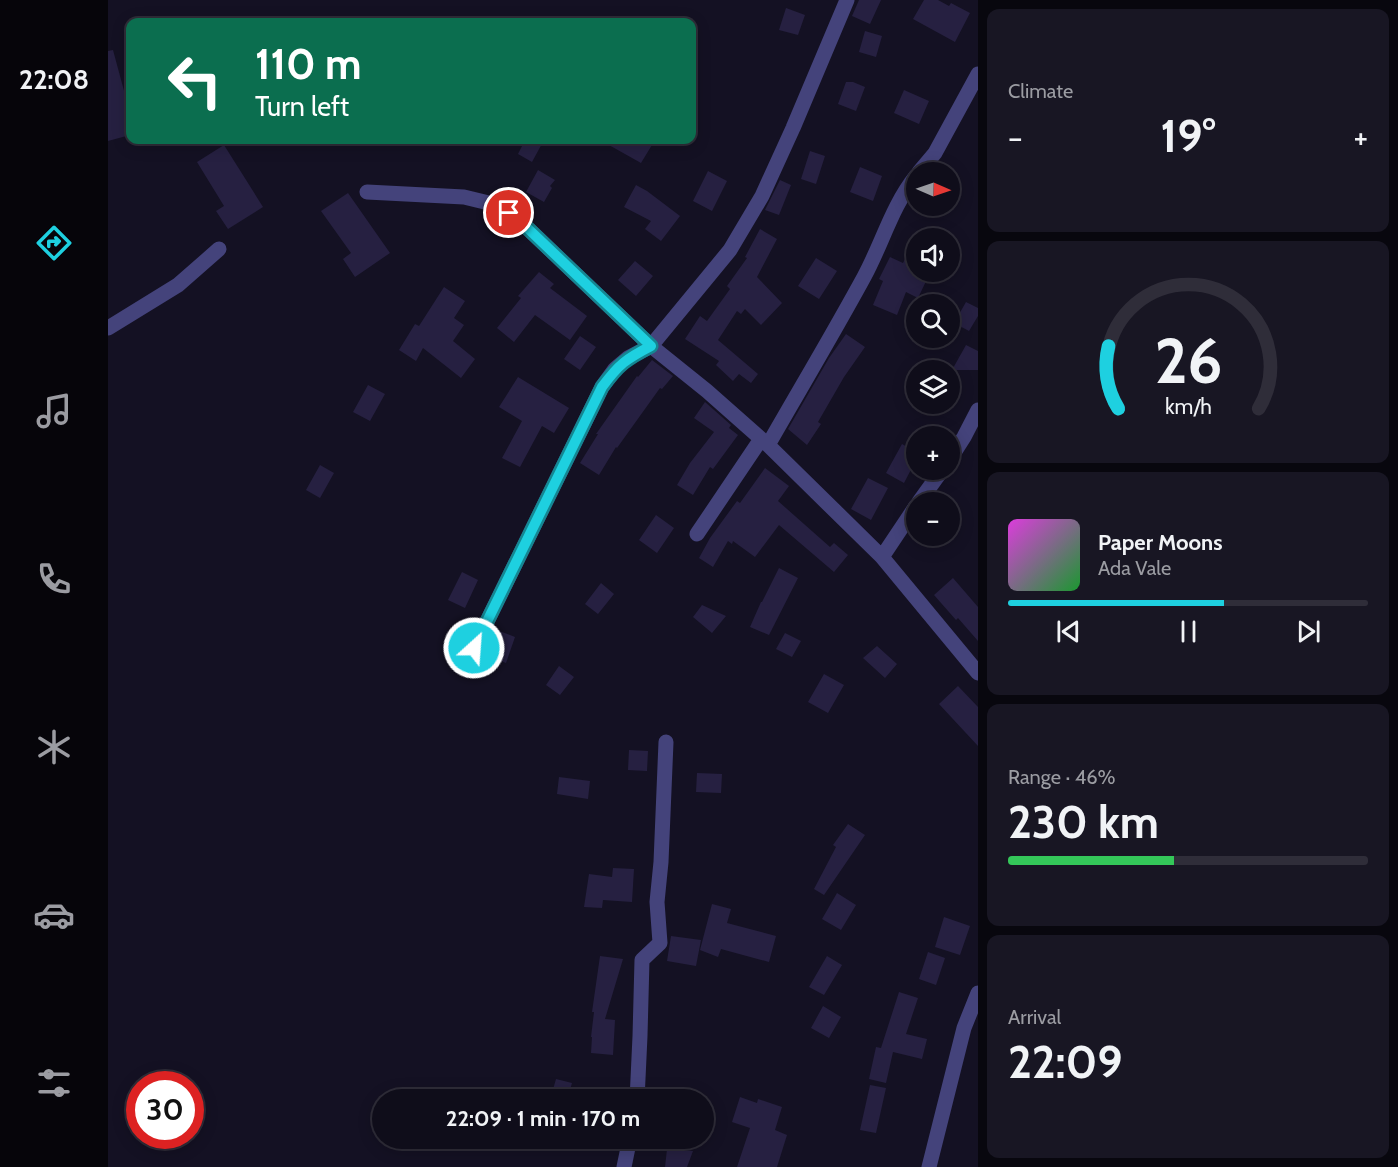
<!DOCTYPE html>
<html lang="en">
<head>
<meta charset="utf-8">
<style>
  :root { --surface:#0f0d1a; --page:#181623; --text:#f1f3f6; --muted:#9b9ca2; --line:#2f2d39; --accent:#1ed0e0 }
  body { margin:0; font-family:Cabin,sans-serif; background:var(--page); color:var(--text); height:100vh; display:flex; flex-direction:column; font-size:22px; white-space:nowrap }
  * { box-sizing:border-box; margin:0 }
  p { font-size:20px; color:var(--muted) }
  .icon { flex:none; width:33px; height:33px; fill:none; stroke:currentColor; stroke-width:2; stroke-linecap:round; stroke-linejoin:round }
  .map { position:relative; flex:1; overflow:hidden }
  .side { display:flex; flex-direction:column; gap:9px; padding:9px; background:#08070e; width:420px }
  .side>* { flex:none }
  .guide { position:absolute; left:18px; top:18px; width:570px; height:126px; border-radius:12px; box-shadow:0 3px 15px #0003,0 0 0 2px var(--line); background:#0b6e4f; color:#fff; overflow:hidden }
  .needle { width:39px; rotate:92deg }
  .tools { position:absolute; left:798px; top:162px; display:grid; gap:12px }
  .tools a { display:grid; place-items:center; width:54px; height:54px; border-radius:50%; background:var(--surface); box-shadow:0 3px 15px #0003,0 0 0 2px var(--line); font-size:30px }
  .speed { position:absolute; left:18px; top:1071px; display:flex; gap:12px; font-size:30px; font-weight:700; text-align:center }
  .speed>* { display:grid; place-content:center; width:78px; height:78px; border-radius:50%; background:var(--surface); box-shadow:0 3px 15px #0003,0 0 0 2px var(--line); line-height:1 }
  .speed .limit { border:9px solid #d22; background:#fff; color:#111 }
  .pin { position:absolute; display:grid; place-items:center; width:51px; height:51px; color:#fff; margin:-26px; border:3px solid #fff; border-radius:50%; box-shadow:0 2px 6px #0007 }
  .me { position:absolute; width:66px; margin:-33px; rotate:26deg; stroke-linejoin:round; filter:drop-shadow(0 0 4px #0008) }
  .turn { display:flex; align-items:center; gap:21px; height:126px; padding:0 30px; font-size:27px }
  .turn .icon { width:78px; height:78px; stroke-width:2.5 }
  .turn b { display:block; font-size:42px; line-height:51px }
  .big { font-size:45px; font-weight:700; line-height:1.1 }
  .side .tile { flex:1; display:flex; flex-direction:column; justify-content:center; gap:9px; min-width:0; padding:0 21px; border-radius:12px; background:var(--page) }
  .side .dial { align-items:center; gap:0 }
  .dial svg { height:156px; overflow:visible; fill:none; stroke:var(--line); stroke-width:7; stroke-linecap:round; text-anchor:middle }
  .dial text { fill:var(--text); stroke:none }
  .song { display:flex; align-items:center; gap:18px }
  .cover { width:72px; height:72px; border-radius:9px; background:linear-gradient(135deg,hsl(300 70% 55%),hsl(130 70% 35%)) }
  .played { height:6px; border-radius:3px; background:linear-gradient(90deg,var(--accent) 60%,var(--line) 60%) }
  .keys { display:flex; justify-content:space-around; direction:ltr }
  .heat { display:flex; justify-content:space-between; align-items:center; font-size:33px; direction:ltr }
  .charge { height:9px; border-radius:4px; background:linear-gradient(90deg,#34c759 46%,var(--line) 0) }
  .trip { position:absolute; left:264px; top:1089px; width:342px; height:60px; border-radius:30px; background:var(--surface); box-shadow:0 3px 15px #0003,0 0 0 2px var(--line); font-weight:700; line-height:60px; text-align:center }
  main { display:flex; flex:1; min-height:0 }
  .tab-bar { display:flex; flex-direction:column; width:108px; justify-content:space-around; align-items:center; background:#06050a; color:var(--muted) }
  .tab-bar .icon { width:42px; height:42px }
  .tab-bar .current { color:var(--accent) }
  .tab-bar b { font-size:27px; color:var(--text) }
  .map>svg:first-child { display:block }
</style>
</head>
<body>
<main>
<nav class="tab-bar">
<b>22:08</b>
<svg class="icon current" aria-label="directions" viewBox="0 0 24 24"><path d="M12 3l9 9-9 9-9-9zM9 14v-3h6M13 9l2 2-2 2"/></svg>
<svg class="icon" aria-label="music" viewBox="0 0 24 24"><path d="M9 18V5l10-2v13"/><circle cx="6" cy="18" r="3"/><circle cx="16" cy="16" r="3"/></svg>
<svg class="icon" aria-label="phone" viewBox="0 0 24 24"><path d="M5 4h4l2 5-3 2q2 4 5 5l2-3 5 2v4C11 20 4 13 5 4z"/></svg>
<svg class="icon" aria-label="climate" viewBox="0 0 24 24"><path d="M12 3v18M4 7l16 10M4 17L20 7"/></svg>
<svg class="icon" aria-label="car" viewBox="0 0 24 24"><path d="M5 17H2v-5l4-1 3-4h7l3 4 3 1v5h-3M9 17h6M6 11h13"/><circle cx="7" cy="17" r="2"/><circle cx="17" cy="17" r="2"/></svg>
<svg class="icon" aria-label="filters" viewBox="0 0 24 24"><path d="M4 7h16M4 17h16"/><circle cx="9" cy="7" r="2"/><circle cx="15" cy="17" r="2"/></svg>
</nav>
<div class="map">
<svg width="870" height="1167" viewBox="0 0 870 1167">
  <rect width="100%" height="100%" fill="#141123"/>
  <path fill="#262041" d="M751,0h22l-11,24 -18,-8z
    M816,0h14l11,6 2,-3 19,10 -15,29 -42,-23z
    M678,8l19,7 -7,20 -19,-5z
    M757,31l17,5 -6,21 -17,-5z
    M5,50l17,63v22l-22,6v-90z
    M738,82h7l12,5 -9,24 -18,-7z
    M796,90l25,11 -10,23 -25,-11z
    M417,140h19l-12,22 -14,-8z
    M492,140h55l-14,23z
    M116,145l39,62 -35,22 -12,-18 8,-5 -27,-44z
    M702,151l15,5 -9,28 -15,-5z
    M752,167l22,9 -9,25 -23,-9z
    M430,170l17,10 -5,6 2,2 -8,14 -18,-10z
    M600,171l19,10 -15,30 -19,-10z
    M672,180l11,5 -12,30 -14,-5z
    M528,185l11,6 33,25 -19,25 -16,-12 6,-8 -27,-14z
    M240,193l42,60 -35,24 -12,-18 8,-6 -30,-42z
    M652,229l17,10 -20,38 25,26 -21,22 -16,-16 -4,5 -4,-3 -19,29 40,34 -7,9 -12,-9 -6,7 -17,-16 3,-4 -34,-22 15,-23 7,5 23,-32 -3,-3 20,-28 -2,-1z
    M808,237v35h5l8,3 -11,23 -12,-6 -9,23 -24,-10 10,-24 -4,-2 11,-22 13,6z
    M708,258l21,13 -18,28 -21,-13z
    M527,261l18,15 -17,20 -18,-16z
    M431,272l15,12 -4,4 37,28 -17,24 -35,-25 -21,27 -17,-14 24,-30 -3,-2z
    M336,287l21,14 -11,17 10,7 -11,16 22,18 -14,19 -38,-30 -7,13 -17,-11 16,-26 4,2z
    M858,302l12,6v8l-9,15 -15,-8z
    M738,334l19,13 -21,30 -26,45 3,2 -14,21 -19,-16 41,-71z
    M472,336l16,11 -16,23 -16,-11z
    M858,345l12,6v19h-26z
    M544,360l21,16 -11,13 -2,-1 -43,60 -1,-1 -17,28 -19,-12 18,-29h-2l41,-58 1,1z
    M410,377l51,31 -15,25 -12,-7 -22,41 -18,-9 20,-37 -23,-14z
    M260,385l17,9 -15,27 -17,-9z
    M597,402l26,23 -2,3 9,7 -25,34 -3,-2 -17,28 -16,-10 13,-22 24,-31 -20,-14z
    M794,444l14,8v8l-12,23 -18,-10z
    M212,465l14,8 -14,25 -14,-8z
    M657,468l24,18 -11,15 52,46 4,-4 14,12 -14,17 -55,-47 -24,32 -22,-16 -1,3 -4,-3 -15,26 -14,-9 11,-20 27,-37 3,2z
    M760,478l20,10 -17,32 -20,-11z
    M548,515l18,13 -17,25 -18,-13z
    M671,568l19,10 -29,57 -19,-8 11,-25h1z
    M354,572l16,8 -13,28 -17,-8z
    M845,578l25,29v34l-20,-23 -2,2 -22,-25z
    M493,583l13,11 -16,20 -13,-10z
    M594,605l24,11 -14,17 -19,-16z
    M386,629l21,8 -9,26 -21,-8z
    M677,633l16,8 -9,16 -16,-8z
    M769,646l20,18 -12,14 -22,-20z
    M451,666l15,11 -14,18 -14,-10z
    M716,674l20,11 -16,28 -20,-11z
    M850,686l20,21v39l-39,-42z
    M521,750l19,1 -1,20 -19,-1z
    M589,773l25,1 -1,19 -25,-1z
    M451,777l31,4 -2,18 -31,-5z
    M740,824l17,11 -41,60 -10,-6 22,-42 -3,-2z
    M505,868l21,1 -2,33 -29,-2 -1,8 -18,-1 5,-33 23,3z
    M729,893l19,12 -15,25 -19,-11z
    M604,904l19,5 -4,14 49,13 -7,26 -48,-13 -3,8 -18,-7z
    M836,917l26,9 -10,29 -25,-8z
    M563,936l30,4 -5,26 -29,-5z
    M820,952l17,6 -9,27 -17,-6z
    M492,956l23,3 -18,60 10,1 -2,35 -22,-2 1,-16h-1l3,-25h-2z
    M719,956l15,9 -18,30 -15,-8z
    M791,992l19,6 -12,36 21,5 -5,20 -29,-7 -7,31 -17,-4 7,-32 5,1z
    M715,1006l18,11 -12,21 -18,-10z
    M448,1079l16,4 -5,17h-17z
    M762,1085l16,3 -10,45 -16,-3z
    M632,1097l17,6 1,-4 24,8 -7,23 12,5 -10,32h-40l13,-39 -18,-6z
    M559,1149l26,2 -6,16h-22z"/>
  <g fill="none" stroke-linecap="round" stroke-linejoin="round">
    <path stroke="#44437b" stroke-width="15" d="M811,172l16,-19 43,-79
      M259,192l97,5 33,8 23,16 131,125 56,45 61,54 114,112 96,116
      M0,328l70,-43 41,-36
      M660,445c32,-56 65,-111 96,-168 18,-33 28,-71 52,-101
      M842,459l14,-22 14,-27
      M811,502l23,-32
      M589,534l64,-95
      M774,557l34,-51
      M366,648l128,-261 13,-18 13,-11 23,-12 79,-96 32,-54 31,-68 54,-128
      M529,1100l3,-64 2,-76 18,-17 -3,-41 4,-40 5,-120
      M516,1167l6,-29
      M821,1167l35,-139 14,-35"/>
  </g>
  <g fill="none" stroke-linecap="round" stroke-linejoin="round">
    <g stroke="#148792" stroke-width="15">
      <path id="route" d="M366,648l128,-261c17,-23 24,-28 49,-41l-131,-125 -11,-8"/>
    </g>
    <use href="#route" stroke="#1ed0e0" stroke-width="10"/>
  </g>
</svg>
<div class="tools">
<a><svg class="needle" viewBox="-14 -14 28 28"><path d="M0-13l5 13h-10z" fill="#e53935"/><path d="M0 13l5-13h-10z" fill="#9b9ca2"/></svg></a>
<a><svg class="icon" aria-label="sound" viewBox="0 0 24 24"><path d="M4 9h4l5-4v14l-5-4H4zM17 9q2 3 0 6"/></svg></a>
<a><svg class="icon" aria-label="search" viewBox="0 0 24 24"><circle cx="10" cy="10" r="6"/><path d="M15 15l6 6"/></svg></a>
<a><svg class="icon" aria-label="layers" viewBox="0 0 24 24"><path d="M12 4l9 5-9 5-9-5zM3 14l9 5 9-5"/></svg></a>
<a>+</a>
<a>−</a>
</div>
<div class="speed"><div class="limit">30</div></div>
<div class="pin" style="left:401px;top:213px;background:#d93025"><svg class="icon" aria-label="arrive" viewBox="0 0 24 24"><path d="M6 21V4h12l-3 4 3 4H6"/></svg></div>
<svg class="me" style="left:366px;top:648px" viewBox="-20 -20 40 40"><circle r="17" fill="#1ed0e0" stroke="#fff" stroke-width="3"/><path d="M0-11L8 9 0 5-8 9z" fill="#fff"/></svg>
<div class="trip">22:09 · 1 min · 170 m</div>
<div class="guide">
<div class="turn"><svg class="icon" aria-label="left" viewBox="0 0 24 24"><path d="M17 20v-9H6M10 6l-5 5 5 5"/></svg><div><b>110 m</b>Turn left</div></div>
</div>
</div>
<section class="side">
<div class="tile"><p>Climate</p>
<div class="heat"><a>−</a><b class="big">19°</b><a>+</a></div>
</div>
<div class="tile dial"><svg viewBox="0 0 100 80">
<path d="M14 69A42 42 0 1 1 86 69"/>
<path d="M14 69A42 42 0 0 1 9 37" stroke="#1ed0e0"/>
<text x="50" y="56" font-size="32" font-weight="700">26</text>
<text x="50" y="72" font-size="11">km/h</text>
</svg></div>
<div class="tile">
<div class="song"><i class="cover"></i><div><b>Paper Moons</b><p>Ada Vale</p></div></div>
<div class="played"></div>
<div class="keys"><svg class="icon" aria-label="previous" viewBox="0 0 24 24"><path d="M18 5L8 12l10 7zM5 5v14"/></svg><svg class="icon" aria-label="pause" viewBox="0 0 24 24"><path d="M8 5v14M16 5v14"/></svg><svg class="icon" aria-label="next" viewBox="0 0 24 24"><path d="M6 5l10 7-10 7zM19 5v14"/></svg></div>
</div>
<div class="tile"><p>Range · 46%</p><b class="big">230 km</b><div class="charge"></div></div>
<div class="tile"><p>Arrival</p><b class="big">22:09</b></div>
</section>
</main>
</body>
</html>
